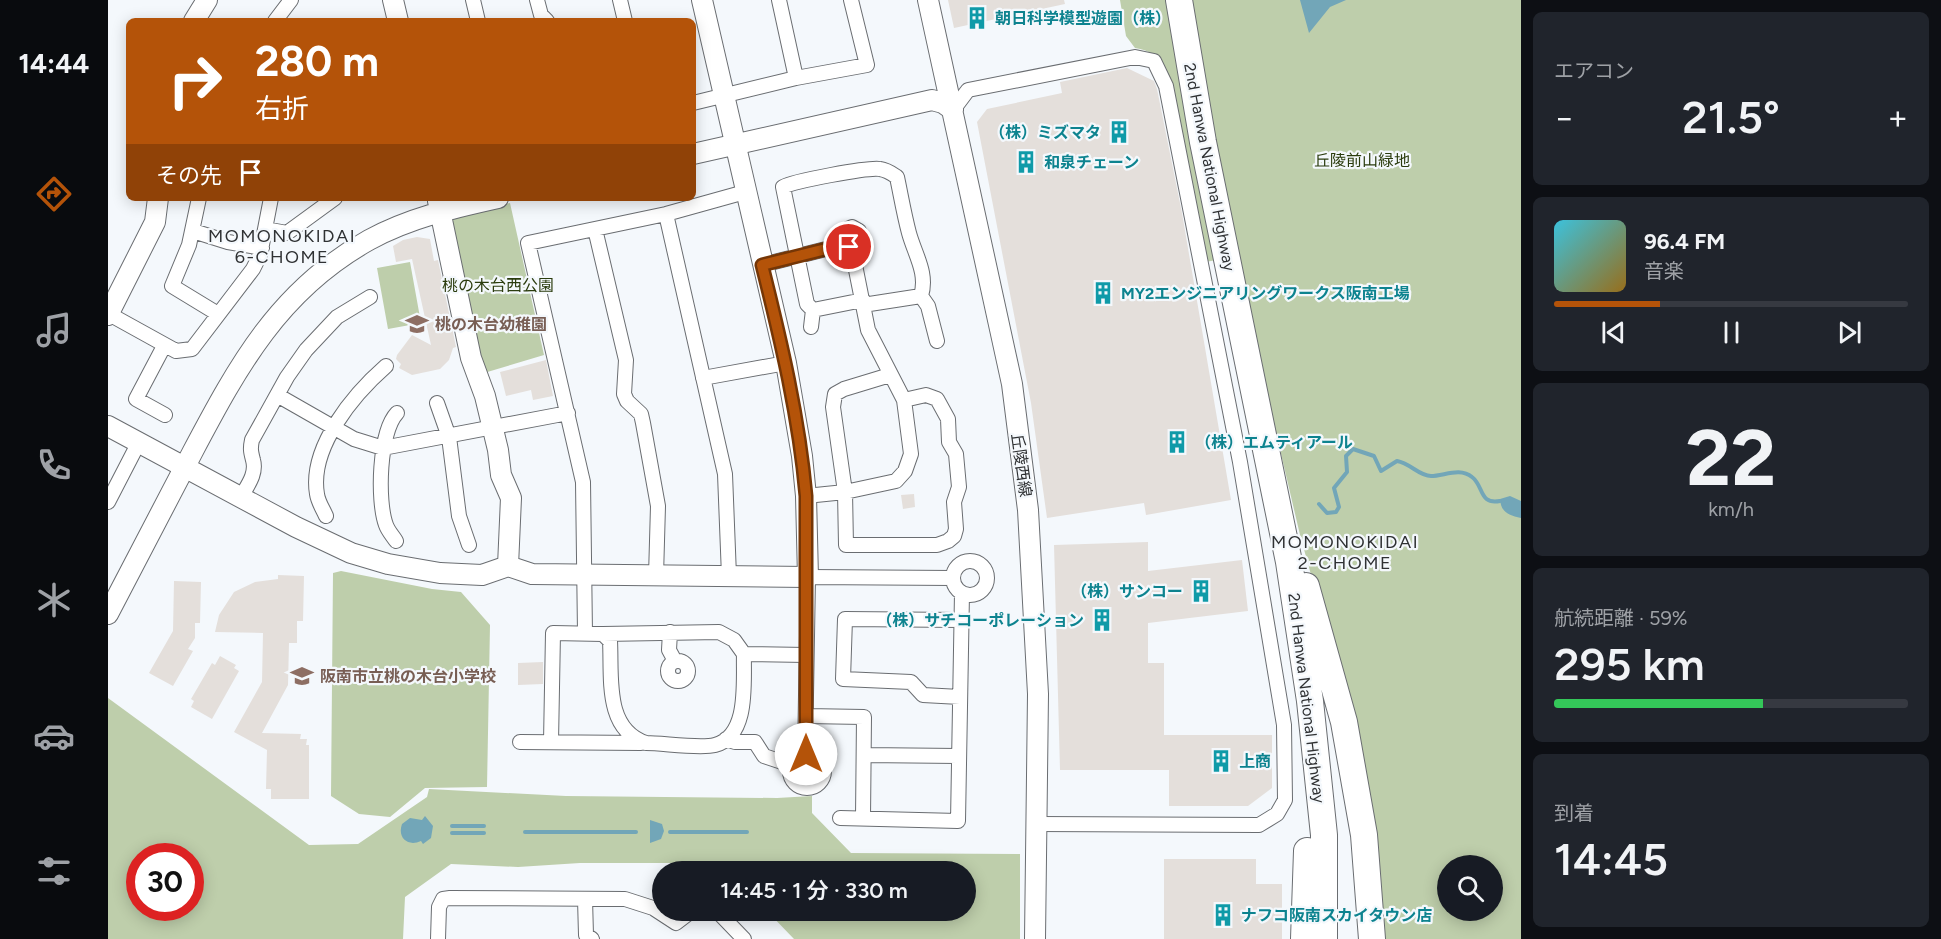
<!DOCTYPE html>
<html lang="ja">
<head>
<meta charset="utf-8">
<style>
  :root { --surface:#171b24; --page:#20242c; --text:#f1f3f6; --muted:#9ea1a6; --line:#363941; --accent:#b45309 }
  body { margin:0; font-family:Figtree,"Noto Sans JP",sans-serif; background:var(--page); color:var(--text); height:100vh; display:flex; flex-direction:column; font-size:22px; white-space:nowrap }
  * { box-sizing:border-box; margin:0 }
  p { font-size:20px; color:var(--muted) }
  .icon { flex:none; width:33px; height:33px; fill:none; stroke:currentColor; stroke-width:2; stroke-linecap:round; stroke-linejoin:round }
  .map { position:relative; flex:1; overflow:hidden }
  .sheet { display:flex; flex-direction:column; gap:12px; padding:12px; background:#0d0f14; width:420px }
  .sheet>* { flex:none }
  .hud { position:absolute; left:18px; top:18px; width:570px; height:183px; border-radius:9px; box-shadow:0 3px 15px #0003; background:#b45309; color:#fff; overflow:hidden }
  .controls { position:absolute; left:1329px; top:855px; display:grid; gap:12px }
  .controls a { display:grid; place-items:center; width:66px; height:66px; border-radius:50%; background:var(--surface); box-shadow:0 3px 15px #0003; font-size:30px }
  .speed { position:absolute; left:18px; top:843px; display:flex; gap:12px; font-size:30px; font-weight:700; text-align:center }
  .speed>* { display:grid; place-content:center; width:78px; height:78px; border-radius:50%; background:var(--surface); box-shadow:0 3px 15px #0003; line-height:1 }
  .speed .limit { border:9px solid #d22; background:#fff; color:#111 }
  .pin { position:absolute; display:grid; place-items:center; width:51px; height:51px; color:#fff; margin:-26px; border:3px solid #fff; border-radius:50%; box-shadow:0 2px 6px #0007 }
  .me { position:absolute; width:66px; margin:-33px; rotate:0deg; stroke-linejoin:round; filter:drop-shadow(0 0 4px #0008) }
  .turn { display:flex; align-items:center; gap:21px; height:126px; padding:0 30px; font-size:27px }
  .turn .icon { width:78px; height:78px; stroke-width:2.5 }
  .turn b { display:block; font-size:42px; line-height:51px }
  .then { display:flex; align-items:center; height:57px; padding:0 30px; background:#0003; gap:12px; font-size:22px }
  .big { font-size:45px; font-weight:600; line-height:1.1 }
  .sheet .widget { flex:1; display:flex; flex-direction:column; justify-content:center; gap:9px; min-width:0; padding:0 21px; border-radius:9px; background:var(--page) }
  .sheet .dial { align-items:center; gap:0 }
  .dial b { font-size:78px; line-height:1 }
  .song { display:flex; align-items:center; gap:18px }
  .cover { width:72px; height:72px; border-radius:9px; background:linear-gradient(135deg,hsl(190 70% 55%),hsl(40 70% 35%)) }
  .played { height:6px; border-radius:3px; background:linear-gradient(90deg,var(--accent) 30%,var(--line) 30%) }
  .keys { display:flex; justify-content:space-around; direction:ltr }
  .heat { display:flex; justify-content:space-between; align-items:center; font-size:33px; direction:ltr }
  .charge { height:9px; border-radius:4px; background:linear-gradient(90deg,#34c759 59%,var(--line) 0) }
  .trip { position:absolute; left:544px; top:861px; width:324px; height:60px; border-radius:30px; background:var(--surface); box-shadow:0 3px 15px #0003; font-weight:600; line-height:60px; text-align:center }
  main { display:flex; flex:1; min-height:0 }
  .tabs { display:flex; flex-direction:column; width:108px; justify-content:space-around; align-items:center; background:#090b0e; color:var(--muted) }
  .tabs .icon { width:42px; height:42px }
  .tabs .current { color:var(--accent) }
  .tabs b { font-size:27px; color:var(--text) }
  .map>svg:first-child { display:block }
</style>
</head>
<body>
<main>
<nav class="tabs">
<b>14:44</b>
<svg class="icon current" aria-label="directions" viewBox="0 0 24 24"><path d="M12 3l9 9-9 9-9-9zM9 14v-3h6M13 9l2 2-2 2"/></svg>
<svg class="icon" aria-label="music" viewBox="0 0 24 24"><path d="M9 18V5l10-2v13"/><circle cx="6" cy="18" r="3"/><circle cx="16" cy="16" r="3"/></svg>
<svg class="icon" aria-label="phone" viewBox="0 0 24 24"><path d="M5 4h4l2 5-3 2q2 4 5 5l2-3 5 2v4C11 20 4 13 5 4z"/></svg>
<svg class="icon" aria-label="climate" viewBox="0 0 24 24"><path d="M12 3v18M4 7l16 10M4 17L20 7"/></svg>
<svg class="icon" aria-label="car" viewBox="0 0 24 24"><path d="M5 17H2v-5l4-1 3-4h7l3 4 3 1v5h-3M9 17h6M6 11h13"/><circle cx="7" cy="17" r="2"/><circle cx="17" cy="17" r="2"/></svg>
<svg class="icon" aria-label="filters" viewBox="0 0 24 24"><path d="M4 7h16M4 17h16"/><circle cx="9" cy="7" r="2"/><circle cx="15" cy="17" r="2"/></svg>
</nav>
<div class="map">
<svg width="1413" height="939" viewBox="0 0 1413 939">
  <rect width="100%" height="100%" fill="#f4f8fc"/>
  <path fill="#beceab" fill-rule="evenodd" d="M1012,0h401v939h-142l-43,-274 -36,-130 -65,-278 -30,5 -39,-194c-8,-12 -17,-18 -31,-20l-9,-12zM1340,866h44v44h-44z
    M402,203l34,152 -60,18 -33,-158z
    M302,262l11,61 -33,6 -11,-61z
    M233,571l91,18 29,3 29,33 -3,162 -62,1 -35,29 -31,-3 -28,-18 2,-223z
    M0,698l201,147 49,-1 69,-47 2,-8 137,7 211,2 35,-2v17l39,40 169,1v85h-226l-27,-28 199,-1v-38h-236l-6,-6 -22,-3h-122l-62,4 -67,-3 -46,33 -2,42h-295zM32,856h50v52h-50z"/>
  <path fill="#72a6b8" d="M1192,0h46l-16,7 -21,26z
    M1402,496l11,5v17c-12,-3 -20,-5 -21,-19z
    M317,816l8,10 -2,12 -8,6 -2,-3c-13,6 -24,-3 -19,-17l8,-6 12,2z
    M542,820l12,4 2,7 -3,8 -11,4z"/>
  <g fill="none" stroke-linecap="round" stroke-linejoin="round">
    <path stroke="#72a6b8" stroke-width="4" d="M1211,504l8,9 9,-1 3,-5 -5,-19 13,-16 -1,-16 7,-7 21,7 7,15 16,-10c13,2 22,15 34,15 13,0 29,-9 41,1 12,9 7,28 28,24
      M344,826h32
      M417,832h111
      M562,832h77
      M344,833h32"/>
  </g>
  <path fill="#e4dfdb" d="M840,0h116l1,4 -111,24z
    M1019,68l27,13 3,8 25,124 49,287 -85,15 -2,-12 -97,15 -16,-115 -54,-281 10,-13 75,-16 -2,-11z
    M309,237l13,2 4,22 4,-1 18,87 -3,1 -4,12 -9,9 -28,6 -13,-7 2,-4 -5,-5 1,-4 15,-20 19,10 -19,-86 -16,3 -3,-16 10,-6z
    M438,360l7,36 -20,4 -2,-10 -25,6 -6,-24z
    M806,494l1,13 -12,2 -2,-14z
    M1040,542v29l94,-11 6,51 -100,12v40h16v72h108v53l-24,18h-79v-36h-109l-6,-225z
    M170,575l26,1 -1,45h-6v22h-8l-1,42 -26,48 39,1 -1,5h7l-1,6h3v54h-38v-10h-5l1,-39 -33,-18 28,-50 1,-49 -48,-1 4,-17 15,-23 21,-10 23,-3z
    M66,581l27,1 -1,41h-5v15l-7,11 5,2 -20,35 -24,-13 24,-42z
    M112,656l16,9 -2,3 5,3 -27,48 -21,-12 3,-6 -3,-2 21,-36 3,2z
    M435,662v22l-25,1v-22z
    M1056,859h92v25h26v55h-118z"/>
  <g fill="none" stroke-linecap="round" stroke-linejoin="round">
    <g stroke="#6a6d71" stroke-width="16">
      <path id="street" d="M365,0l5,21
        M429,0l4,15 6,6
        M512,0l5,21
        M671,0l17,78
        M167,21l16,-21
        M585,103l103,-25 71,-13 -16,-65
        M845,110l15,-20 167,-33 19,4 12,25 74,376 44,263 1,75 -8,14 -18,11 -222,-1
        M91,198l-10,47 -17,41 46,28
        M558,214l59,260 4,102
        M157,229l22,4 48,-35
        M487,229l31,131 -2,34 3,7 14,13 2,9 15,83 -2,70
        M85,231l35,11 34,6
        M730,246l3,-14 11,-5 7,4 3,8 -10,11
        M654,265l76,-19 14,4 16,80 36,70 7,54 -6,17 -9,10 -51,11 -39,4
        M813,296l7,10 9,35
        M755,300l-50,10 -6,-6 -24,-117c10,-6 86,-20 97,-18 7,1 11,4 17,8 4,19 7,37 12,56 6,22 19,40 12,63l-58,9
        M1,314l67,37 16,-2 61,-80 7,-14 11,-57
        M703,327l2,-17
        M56,346l-28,53 29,16
        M782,375l-46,14 -9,5 -2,13 12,85 1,53h91l11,-4 6,-5 2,-7 -2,-27 5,-15 -3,-33 -7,-12 -1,-23 -11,-20 -11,-4 -22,5
        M595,378l83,-15
        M169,395l77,44 29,9 185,-35
        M329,403l12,34 10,79 10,29
        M133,497c6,-11 16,-23 12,-37 -2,-8 -3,-11 -1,-20l35,-63 19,-27 31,-33 33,-20
        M0,502l31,-60
        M218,516c-3,-7 -8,-14 -9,-22 -8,-47 37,-100 69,-128
        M288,541c-3,-5 -8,-10 -10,-16 -9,-24 -7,-93 11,-112
        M845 578a17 17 0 1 1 34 0a17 17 0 1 1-34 0Z
        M562,632l-1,18 6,11
        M477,633l-2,-151 -55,-239 138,-29 79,-22
        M495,634l116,-2 15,8 10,14 62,1
        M560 671a10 10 0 1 1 20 0a10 10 0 1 1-20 0Z
        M852,697l-37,-2 -12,-13 -68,-3 2,-60 117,1
        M698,716l58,1 -1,101
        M618,739l9,3h20l9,14 27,9
        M412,742l121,1
        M443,742l2,-109 50,1 7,7c2,36 -6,88 36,102 17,0 54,6 69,2 35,-9 28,-65 29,-91
        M697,754l3,-177 145,1
        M682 771a17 17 0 1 1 34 0a17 17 0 1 1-34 0Z
        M756,755l94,1
        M732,818l118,3 4,-228
        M477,899l1,36 6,4
        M608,910l28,29
        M330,939l1,-32 4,-8 7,-1 175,1 28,9 23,15 17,-13"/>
    </g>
    <g stroke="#6a6d71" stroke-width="22">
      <path id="secondary" d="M285,0l5,21
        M820,0l84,384 16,126 10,184 -3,245
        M86,21l13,-21
        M585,154l239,-54 11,3 10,7
        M330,201l33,157 14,38 13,54 3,25 10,23 -3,68
        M0,315l47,-93 3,-24
        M0,426l188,101 55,26 37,11 52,9 42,2 26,-9 24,8 276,3 -2,-81 -4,-40 -16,-93 -84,-363
        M0,614c28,-54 56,-108 84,-161 46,-87 87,-163 177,-213 40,-22 84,-32 129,-42"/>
    </g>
    <g stroke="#6a6d71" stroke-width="28">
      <path id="highway" d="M1071,0l24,142 86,420 21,139 14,134v104
        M1198,586l38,136 20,113 8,104
        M1196,939l3,-88"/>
    </g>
    <use href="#street" stroke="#fff" stroke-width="14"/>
    <use href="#secondary" stroke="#fff" stroke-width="20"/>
    <use href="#highway" stroke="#fff" stroke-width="26"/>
  </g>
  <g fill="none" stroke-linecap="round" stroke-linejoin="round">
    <g stroke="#753606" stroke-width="15">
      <path id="route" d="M698,754v-258c-7,-79 -25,-155 -44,-231l76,-19 11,1"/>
    </g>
    <use href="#route" stroke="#b45309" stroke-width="10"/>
  </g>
  <defs>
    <g id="building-bare" transform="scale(1.8)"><path d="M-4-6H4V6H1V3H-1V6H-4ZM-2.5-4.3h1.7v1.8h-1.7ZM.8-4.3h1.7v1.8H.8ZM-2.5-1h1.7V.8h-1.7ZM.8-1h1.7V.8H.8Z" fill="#0f9aa8" stroke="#f4f8fc" stroke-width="2.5" paint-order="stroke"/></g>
    <g id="school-bare" transform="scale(1.8)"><path d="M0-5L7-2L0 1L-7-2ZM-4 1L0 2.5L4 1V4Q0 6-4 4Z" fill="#8d6e63" stroke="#f4f8fc" stroke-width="2.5" paint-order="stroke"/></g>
  </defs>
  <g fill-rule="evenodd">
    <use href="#building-bare" x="869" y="18"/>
    <use href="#building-bare" x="1011" y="132"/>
    <use href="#building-bare" x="918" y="162"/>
    <use href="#building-bare" x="995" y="293"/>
    <use href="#school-bare" x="309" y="324"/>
    <use href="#building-bare" x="1069" y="442"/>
    <use href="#building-bare" x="1093" y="591"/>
    <use href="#building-bare" x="994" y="620"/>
    <use href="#school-bare" x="194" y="676"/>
    <use href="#building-bare" x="1113" y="761"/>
    <use href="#building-bare" x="1115" y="915"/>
  </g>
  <g text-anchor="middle" stroke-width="4.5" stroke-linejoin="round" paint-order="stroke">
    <g font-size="16" font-weight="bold" fill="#0d838f" stroke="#f4f8fc" text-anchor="start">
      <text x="887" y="24">朝日科学模型遊園（株）</text>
      <text x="993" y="138" text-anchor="end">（株）ミズマタ</text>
      <text x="936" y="168">和泉チェーン</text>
      <text x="1013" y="299">MY2エンジニアリングワークス阪南工場</text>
      <text x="1087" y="448">（株）エムティアール</text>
      <text x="1075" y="597" text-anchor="end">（株）サンコー</text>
      <text x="976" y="626" text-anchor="end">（株）サチコーポレーション</text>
      <text x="1131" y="767">上商</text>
      <text x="1133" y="921">ナフコ阪南スカイタウン店</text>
    </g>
    <g font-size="16" fill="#2b3c0e" stroke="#f4f8fc">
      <text x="1254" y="166">丘陵前山緑地</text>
      <text x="390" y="291">桃の木台西公園</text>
    </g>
    <g font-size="16" fill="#2f3133" stroke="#f4f8fc">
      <text transform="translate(1102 167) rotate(79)" y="6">2nd Hanwa National Highway</text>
      <text transform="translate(914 465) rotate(82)" y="6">丘陵西線</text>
      <text transform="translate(1199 698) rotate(83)" y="6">2nd Hanwa National Highway</text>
    </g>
    <g font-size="16" font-weight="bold" fill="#785e54" stroke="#f4f8fc" text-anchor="start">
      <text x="327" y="330">桃の木台幼稚園</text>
      <text x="212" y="682">阪南市立桃の木台小学校</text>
    </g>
    <g font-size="18" letter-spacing="1.5" fill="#2f3133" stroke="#f4f8fc">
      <text x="174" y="242">MOMONOKIDAI<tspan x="174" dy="21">6-CHOME</tspan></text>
      <text x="1237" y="548">MOMONOKIDAI<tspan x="1237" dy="21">2-CHOME</tspan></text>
    </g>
  </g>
</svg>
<div class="controls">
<a><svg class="icon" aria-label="search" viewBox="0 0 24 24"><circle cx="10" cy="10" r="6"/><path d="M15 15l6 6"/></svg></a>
</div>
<div class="speed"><div class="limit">30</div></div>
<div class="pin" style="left:741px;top:247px;background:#d93025"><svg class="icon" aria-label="arrive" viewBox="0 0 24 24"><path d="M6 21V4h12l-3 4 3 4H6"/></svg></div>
<svg class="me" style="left:698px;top:754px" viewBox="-20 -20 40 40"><circle r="19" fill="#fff"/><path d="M0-13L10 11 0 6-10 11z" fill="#b45309"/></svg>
<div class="trip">14:45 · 1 分 · 330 m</div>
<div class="hud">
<div class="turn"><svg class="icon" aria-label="right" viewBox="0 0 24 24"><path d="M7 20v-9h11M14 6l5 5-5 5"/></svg><div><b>280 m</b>右折</div></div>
<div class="then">その先<svg class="icon" aria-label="arrive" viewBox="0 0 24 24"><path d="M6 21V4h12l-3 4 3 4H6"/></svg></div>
</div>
</div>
<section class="sheet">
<div class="widget"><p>エアコン</p>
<div class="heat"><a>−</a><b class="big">21.5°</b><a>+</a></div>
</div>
<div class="widget">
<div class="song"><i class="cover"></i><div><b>96.4 FM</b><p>音楽</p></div></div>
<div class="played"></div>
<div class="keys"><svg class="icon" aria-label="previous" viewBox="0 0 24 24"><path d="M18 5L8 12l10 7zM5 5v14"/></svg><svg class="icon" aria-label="pause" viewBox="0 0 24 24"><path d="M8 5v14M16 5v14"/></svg><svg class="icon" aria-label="next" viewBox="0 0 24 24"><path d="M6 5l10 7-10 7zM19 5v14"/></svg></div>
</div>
<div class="widget dial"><b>22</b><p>km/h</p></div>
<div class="widget"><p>航続距離 · 59%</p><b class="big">295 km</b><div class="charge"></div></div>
<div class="widget"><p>到着</p><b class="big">14:45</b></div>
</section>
</main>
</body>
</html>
